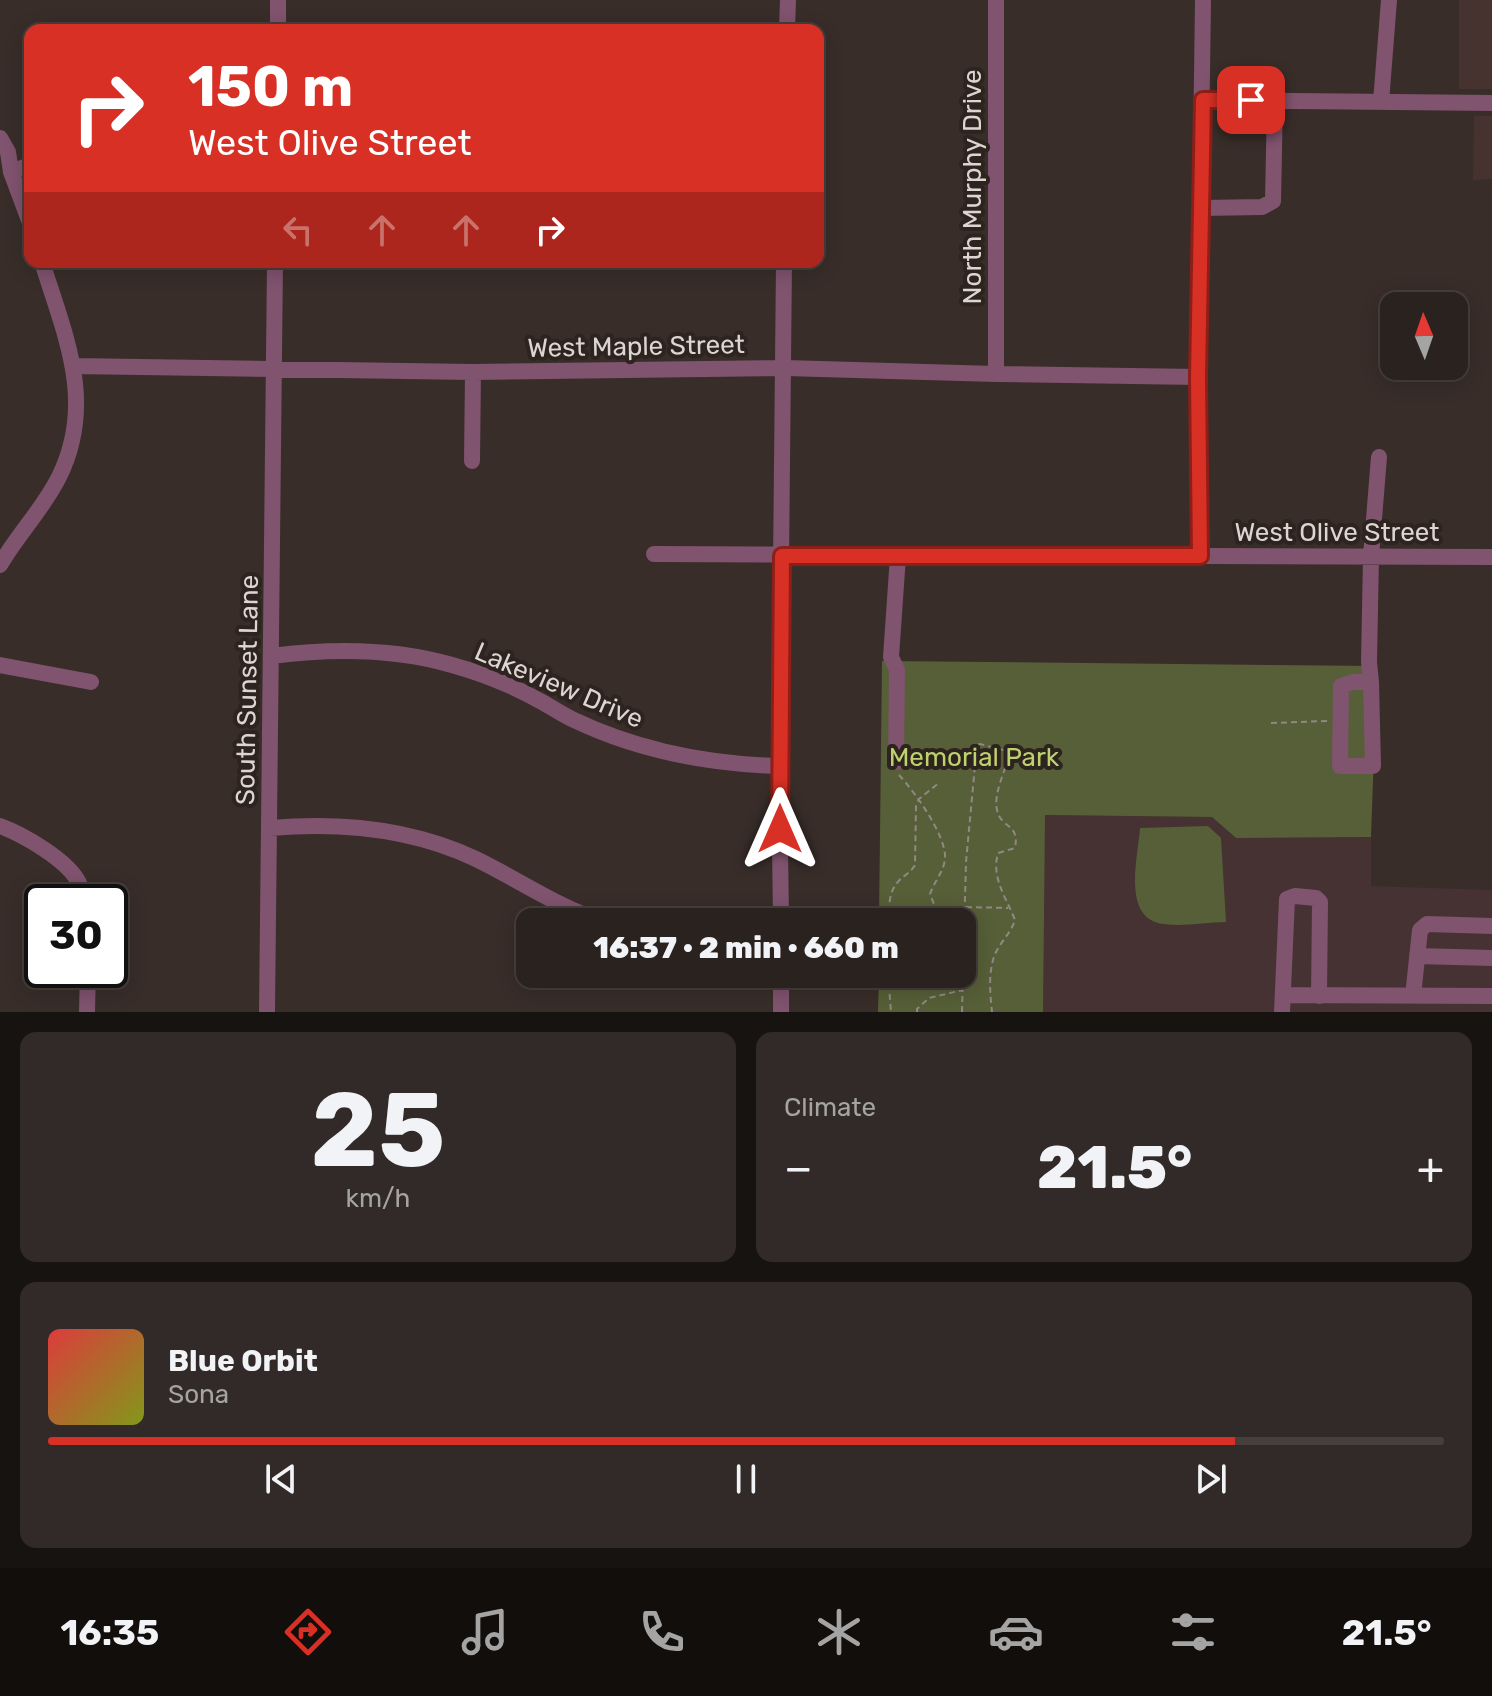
<!DOCTYPE html>
<html lang="en">
<head>
<meta charset="utf-8">
<style>
  :root { --surface:#2a221f; --page:#322a28; --text:#f1f3f6; --muted:#a5a4a4; --line:#463f3d; --accent:#d93025 }
  body { margin:0; font-family:Rubik,sans-serif; background:var(--page); color:var(--text); height:100vh; display:flex; flex-direction:column; font-size:30px; white-space:nowrap }
  * { box-sizing:border-box; margin:0 }
  p { font-size:26px; color:var(--muted) }
  .icon { flex:none; width:44px; height:44px; fill:none; stroke:currentColor; stroke-width:2; stroke-linecap:round; stroke-linejoin:round }
  .map { position:relative; height:1012px; overflow:hidden }
  .side { display:flex; flex-direction:column; gap:20px; padding:20px; background:#171311; flex:1 }
  .side>* { flex:none }
  .top-card { position:absolute; left:24px; top:24px; width:800px; height:244px; border-radius:16px; box-shadow:0 4px 20px #0003,0 0 0 2px var(--line); background:#d93025; color:#fff; overflow:hidden }
  .needle { width:52px; rotate:358deg }
  .controls { position:absolute; left:1380px; top:292px; display:grid; gap:16px }
  .controls a { display:grid; place-items:center; width:88px; height:88px; border-radius:16px; background:var(--surface); box-shadow:0 4px 20px #0003,0 0 0 2px var(--line); font-size:40px }
  .speed { position:absolute; left:24px; top:884px; display:flex; gap:16px; font-size:40px; font-weight:700; text-align:center }
  .speed>* { display:grid; place-content:center; width:104px; height:104px; border-radius:50%; background:var(--surface); box-shadow:0 4px 20px #0003,0 0 0 2px var(--line); line-height:1 }
  .speed .limit { border:4px solid #111; border-radius:12px; background:#fff; color:#111 }
  .pin { position:absolute; display:grid; place-items:center; width:68px; height:68px; color:#fff; margin:-34px; border-radius:16px; box-shadow:0 4px 12px #0006 }
  .me { position:absolute; width:88px; margin:-44px; rotate:0deg; stroke-linejoin:round; filter:drop-shadow(0 0 6px #0008) }
  .turn { display:flex; align-items:center; gap:28px; height:168px; padding:0 32px; font-size:36px }
  .turn .icon { width:104px; height:104px; stroke-width:2.5 }
  .turn b { display:block; font-size:56px; line-height:68px }
  .lanes { display:flex; align-items:center; height:76px; padding:0 32px; background:#0003; justify-content:center; gap:40px; direction:ltr }
  .lanes .off { opacity:.35 }
  .big { font-size:60px; font-weight:800; line-height:1.1 }
  .side .widget { flex:1; display:flex; flex-direction:column; justify-content:center; gap:12px; min-width:0; padding:0 28px; border-radius:16px; background:var(--page) }
  .side .dial { align-items:center; gap:0 }
  .dial b { font-size:104px; line-height:1 }
  .song { display:flex; align-items:center; gap:24px }
  .cover { width:96px; height:96px; border-radius:12px; background:linear-gradient(135deg,hsl(0 70% 55%),hsl(70 70% 35%)) }
  .played { height:8px; border-radius:4px; background:linear-gradient(90deg,var(--accent) 85%,var(--line) 85%) }
  .keys { display:flex; justify-content:space-around; direction:ltr }
  .heat { display:flex; justify-content:space-between; align-items:center; font-size:44px; direction:ltr }
  .side .tiles { flex:1; display:grid; gap:20px; grid-template-columns:1fr 1fr }
  .widget:last-child { grid-column:span 2 }
  .trip { position:absolute; left:516px; top:908px; width:460px; height:80px; border-radius:16px; background:var(--surface); box-shadow:0 4px 20px #0003,0 0 0 2px var(--line); font-weight:800; line-height:80px; text-align:center }
  .tabs { display:flex; height:128px; justify-content:space-around; align-items:center; background:#110e0c; color:var(--muted) }
  .tabs .icon { width:56px; height:56px }
  .tabs .selected { color:var(--accent) }
  .tabs b { font-size:36px; color:var(--text) }
  .map>svg:first-child { display:block }
</style>
</head>
<body>
<div class="map">
<svg width="1492" height="1012" viewBox="0 0 1492 1012">
  <rect width="100%" height="100%" fill="#382d29"/>
  <path fill="#46322e" d="M1459,0h33v89h-33z
    M1474,116h18v63l-19,1z"/>
  <path fill="#463232" d="M1044,815l168,2 24,21 135,-1v49l121,4v122h-449z"/>
  <path fill="#575f38" d="M882,661l495,5 -6,171 -135,1 -24,-21 -167,-2 -2,197h-165l1,-38h83v-52h-83z
    M1208,826l13,12 5,84c-20,0 -43,5 -62,2 -43,-5 -26,-66 -24,-96z"/>
  <g fill="none" stroke-linecap="round" stroke-linejoin="round">
    <path stroke="#918884" stroke-width="2" stroke-dasharray="6 4" stroke-linecap="butt" d="M1271,723l56,-2
      M899,775c15,16 48,61 46,84 -1,12 -11,23 -15,35l4,10 16,18
      M966,907l42,1
      M889,922c0,-13 -1,-28 8,-39 5,-7 13,-9 18,-18l1,-59 3,-7 21,-17
      M888,974l3,38
      M911,974l1,7 10,6 13,-13
      M917,1012v-3l12,-11 34,-8
      M962,1012l4,-150 11,-118h3l31,8c-5,16 -18,42 -14,58 4,19 23,13 18,38l-17,5c-7,25 8,44 17,67 -4,13 -14,21 -20,34 -7,18 -5,39 -3,58"/>
    <path stroke="#80536e" stroke-width="16" d="M996,0v374
      M278,30v-30
      M787,30l1,-30
      M1203,100l289,3
      M1381,102l8,-102
      M0,138l8,14 3,20 19,51
      M11,172l19,-7
      M1201,208l61,-1 11,-6 2,-101
      M74,366l399,6 312,-4 211,6 202,3
      M472,461l1,-89
      M654,554l838,3
      M1200,556l-2,-179 5,-377
      M0,565c18,-31 43,-56 59,-88 37,-75 6,-141 -17,-215
      M272,656c61,-8 121,-8 180,9 32,9 62,21 90,37 11,6 21,13 32,18 65,31 134,44 205,46
      M0,665l91,17
      M1371,682l2,84h-33l1,-80 12,-4h18l-2,-20 2,-106 8,-99
      M896,762l1,-92 -6,-13 7,-101
      M0,826c22,8 68,34 79,57 2,5 2,13 3,19
      M270,828c70,-6 141,0 206,31 43,21 82,48 127,63
      M781,922l-2,-156 5,-504
      M1417,956l75,2
      M1283,995l209,1
      M1413,996l7,-66 7,-6 65,2
      M87,1012l1,-42
      M267,1012l8,-750
      M781,1012v-38
      M1282,1012l5,-113 8,-3 21,2 4,4 -1,94"/>
  </g>
  <g fill="none" stroke-linecap="round" stroke-linejoin="round">
    <g stroke="#8d1f18" stroke-width="20">
      <path id="route" d="M780,829l2,-273h418l-2,-179 5,-277h48"/>
    </g>
    <use href="#route" stroke="#d93025" stroke-width="14"/>
  </g>
  <g text-anchor="middle" stroke-width="8" stroke-linejoin="round" paint-order="stroke">
    <g font-size="26" fill="#ddd5d2" stroke="#2e241f">
      <text transform="translate(972 187) rotate(-90)" y="9">North Murphy Drive</text>
      <text transform="translate(636 346) rotate(-1)" y="9">West Maple Street</text>
      <text x="1337" y="541">West Olive Street</text>
      <text transform="translate(559 685) rotate(23)" y="9">Lakeview Drive</text>
      <text transform="translate(247 690) rotate(-89)" y="9">South Sunset Lane</text>
    </g>
    <g font-size="26" fill="#bdd16d" stroke="#2e241f">
      <text x="974" y="766">Memorial Park</text>
    </g>
  </g>
</svg>
<div class="controls">
<a><svg class="needle" viewBox="-14 -14 28 28"><path d="M0-13l5 13h-10z" fill="#e53935"/><path d="M0 13l5-13h-10z" fill="#a5a4a4"/></svg></a>
</div>
<div class="speed"><div class="limit">30</div></div>
<div class="pin" style="left:1251px;top:100px;background:#d93025"><svg class="icon" aria-label="arrive" viewBox="0 0 24 24"><path d="M6 21V4h12l-3 4 3 4H6"/></svg></div>
<svg class="me" style="left:780px;top:829px" viewBox="-20 -20 40 40"><path d="M0-17L14 15 0 8-14 15z" fill="#d93025" stroke="#fff" stroke-width="4"/></svg>
<div class="trip">16:37 · 2 min · 660 m</div>
<div class="top-card">
<div class="turn"><svg class="icon" aria-label="right" viewBox="0 0 24 24"><path d="M7 20v-9h11M14 6l5 5-5 5"/></svg><div><b>150 m</b>West Olive Street</div></div>
<div class="lanes"><svg class="icon off" aria-label="left" viewBox="0 0 24 24"><path d="M17 20v-9H6M10 6l-5 5 5 5"/></svg><svg class="icon off" aria-label="ahead" viewBox="0 0 24 24"><path d="M12 20V5M6 11l6-6 6 6"/></svg><svg class="icon off" aria-label="ahead" viewBox="0 0 24 24"><path d="M12 20V5M6 11l6-6 6 6"/></svg><svg class="icon" aria-label="right" viewBox="0 0 24 24"><path d="M7 20v-9h11M14 6l5 5-5 5"/></svg></div>
</div>
</div>
<section class="side">
<div class="tiles">
<div class="widget dial"><b>25</b><p>km/h</p></div>
<div class="widget"><p>Climate</p>
<div class="heat"><a>−</a><b class="big">21.5°</b><a>+</a></div>
</div>
<div class="widget">
<div class="song"><i class="cover"></i><div><b>Blue Orbit</b><p>Sona</p></div></div>
<div class="played"></div>
<div class="keys"><svg class="icon" aria-label="previous" viewBox="0 0 24 24"><path d="M18 5L8 12l10 7zM5 5v14"/></svg><svg class="icon" aria-label="pause" viewBox="0 0 24 24"><path d="M8 5v14M16 5v14"/></svg><svg class="icon" aria-label="next" viewBox="0 0 24 24"><path d="M6 5l10 7-10 7zM19 5v14"/></svg></div>
</div>
</div>
</section>
<nav class="tabs">
<b>16:35</b>
<svg class="icon selected" aria-label="directions" viewBox="0 0 24 24"><path d="M12 3l9 9-9 9-9-9zM9 14v-3h6M13 9l2 2-2 2"/></svg>
<svg class="icon" aria-label="music" viewBox="0 0 24 24"><path d="M9 18V5l10-2v13"/><circle cx="6" cy="18" r="3"/><circle cx="16" cy="16" r="3"/></svg>
<svg class="icon" aria-label="phone" viewBox="0 0 24 24"><path d="M5 4h4l2 5-3 2q2 4 5 5l2-3 5 2v4C11 20 4 13 5 4z"/></svg>
<svg class="icon" aria-label="climate" viewBox="0 0 24 24"><path d="M12 3v18M4 7l16 10M4 17L20 7"/></svg>
<svg class="icon" aria-label="car" viewBox="0 0 24 24"><path d="M5 17H2v-5l4-1 3-4h7l3 4 3 1v5h-3M9 17h6M6 11h13"/><circle cx="7" cy="17" r="2"/><circle cx="17" cy="17" r="2"/></svg>
<svg class="icon" aria-label="filters" viewBox="0 0 24 24"><path d="M4 7h16M4 17h16"/><circle cx="9" cy="7" r="2"/><circle cx="15" cy="17" r="2"/></svg>
<b>21.5°</b>
</nav>
</body>
</html>
